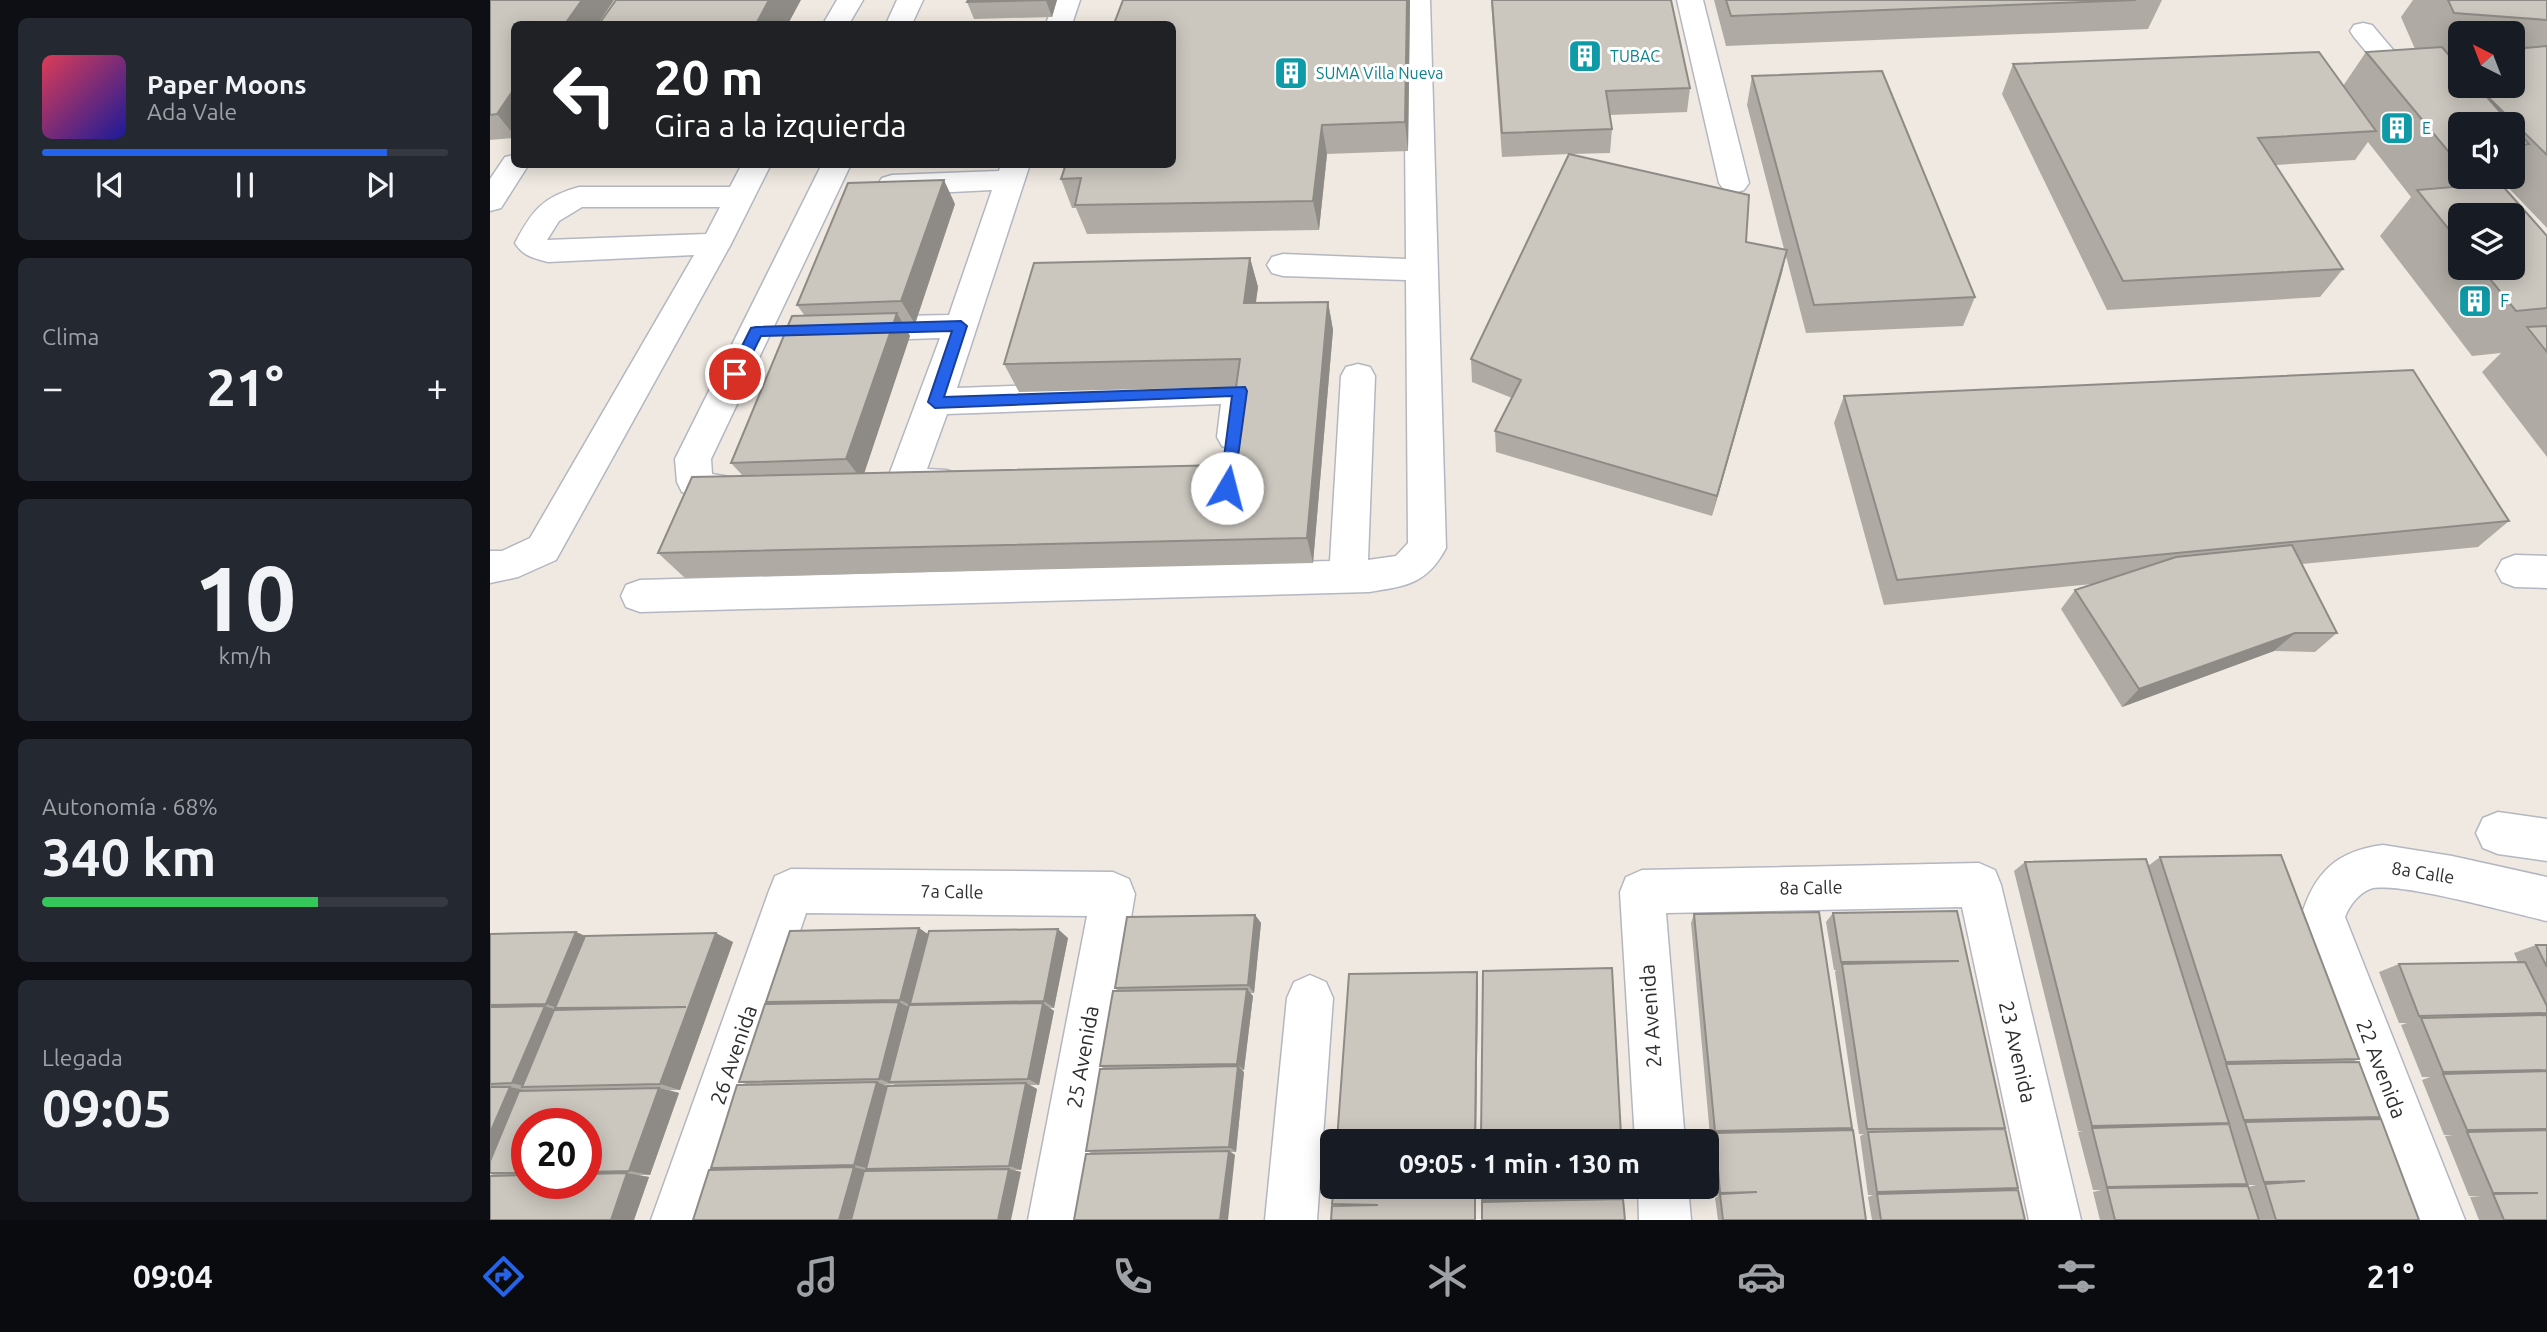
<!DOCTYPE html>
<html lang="es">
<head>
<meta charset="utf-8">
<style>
  :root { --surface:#171b24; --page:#242831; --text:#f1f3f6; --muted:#9ea1a6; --line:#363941; --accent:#2563eb }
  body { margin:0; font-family:Ubuntu,sans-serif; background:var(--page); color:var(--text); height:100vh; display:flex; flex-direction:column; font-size:26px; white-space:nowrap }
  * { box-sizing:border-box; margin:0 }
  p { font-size:23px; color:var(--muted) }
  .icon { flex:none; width:38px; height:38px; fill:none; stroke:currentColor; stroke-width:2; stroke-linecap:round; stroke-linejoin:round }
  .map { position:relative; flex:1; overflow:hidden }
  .details { display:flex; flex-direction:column; gap:18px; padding:18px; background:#0d0f14; width:490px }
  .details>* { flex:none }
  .hud { position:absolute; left:21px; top:21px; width:665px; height:147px; border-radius:10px; box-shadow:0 4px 18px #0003; background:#202124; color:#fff; overflow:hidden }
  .needle { width:46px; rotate:318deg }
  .fabs { position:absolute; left:1958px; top:21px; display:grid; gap:14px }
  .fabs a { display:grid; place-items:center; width:77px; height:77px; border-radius:10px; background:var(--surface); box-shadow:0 4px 18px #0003; font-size:35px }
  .speed { position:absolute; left:21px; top:1108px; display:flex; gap:14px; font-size:35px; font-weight:700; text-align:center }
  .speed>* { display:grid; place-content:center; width:91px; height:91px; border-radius:50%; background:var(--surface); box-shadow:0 4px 18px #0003; line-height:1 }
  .speed .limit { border:10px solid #d22; background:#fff; color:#111 }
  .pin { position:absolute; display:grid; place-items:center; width:60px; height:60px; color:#fff; margin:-30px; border:4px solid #fff; border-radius:50%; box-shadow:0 2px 7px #0007 }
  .me { position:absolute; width:77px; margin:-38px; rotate:8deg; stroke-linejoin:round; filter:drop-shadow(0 0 5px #0008) }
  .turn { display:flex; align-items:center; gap:24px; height:147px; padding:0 28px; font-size:32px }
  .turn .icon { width:91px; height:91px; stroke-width:2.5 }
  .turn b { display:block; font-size:49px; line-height:60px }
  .big { font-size:52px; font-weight:700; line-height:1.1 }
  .details .card { flex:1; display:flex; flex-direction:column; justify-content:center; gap:10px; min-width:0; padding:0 24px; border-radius:10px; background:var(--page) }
  .details .dial { align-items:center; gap:0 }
  .dial b { font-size:91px; line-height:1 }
  .song { display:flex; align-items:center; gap:21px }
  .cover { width:84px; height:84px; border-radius:10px; background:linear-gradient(135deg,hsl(350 70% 55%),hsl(240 70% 35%)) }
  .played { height:7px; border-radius:4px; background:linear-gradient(90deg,var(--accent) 85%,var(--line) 85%) }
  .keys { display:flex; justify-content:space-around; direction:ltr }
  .heat { display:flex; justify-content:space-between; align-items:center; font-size:38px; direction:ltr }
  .charge { height:10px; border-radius:5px; background:linear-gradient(90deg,#34c759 68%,var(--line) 0) }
  .trip { position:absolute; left:830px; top:1129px; width:399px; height:70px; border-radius:10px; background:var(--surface); box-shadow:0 4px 18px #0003; font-weight:700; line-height:70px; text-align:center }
  .tab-bar { display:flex; height:112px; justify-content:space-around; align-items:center; background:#090b0e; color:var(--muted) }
  .tab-bar .icon { width:49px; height:49px }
  .tab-bar .current { color:var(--accent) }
  .tab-bar b { font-size:32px; color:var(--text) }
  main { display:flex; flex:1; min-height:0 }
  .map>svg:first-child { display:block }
</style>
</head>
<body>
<main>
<section class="details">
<div class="card">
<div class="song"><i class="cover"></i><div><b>Paper Moons</b><p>Ada Vale</p></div></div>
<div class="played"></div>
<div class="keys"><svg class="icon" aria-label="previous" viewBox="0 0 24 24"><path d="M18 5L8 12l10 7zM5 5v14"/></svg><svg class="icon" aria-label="pause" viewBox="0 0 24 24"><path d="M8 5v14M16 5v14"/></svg><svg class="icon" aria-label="next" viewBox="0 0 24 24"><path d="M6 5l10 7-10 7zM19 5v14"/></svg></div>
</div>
<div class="card"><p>Clima</p>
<div class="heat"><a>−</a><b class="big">21°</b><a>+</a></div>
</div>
<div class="card dial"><b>10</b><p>km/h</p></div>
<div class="card"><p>Autonomía · 68%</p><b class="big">340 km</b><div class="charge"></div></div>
<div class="card"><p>Llegada</p><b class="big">09:05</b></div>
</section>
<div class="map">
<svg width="2057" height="1220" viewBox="0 0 2057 1220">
  <rect width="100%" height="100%" fill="#efe9e1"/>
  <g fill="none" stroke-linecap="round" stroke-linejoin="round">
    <g stroke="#b4b7c1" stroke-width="3">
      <path id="minor" d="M347,0h26l-14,24h-26z
        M407,0h26l-11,24h-26z
        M564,0h26l-8,24h-26z
        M914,0h26l16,548c-19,36 -40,38 -77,44l-729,20 -14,-5 -5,-11 5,-11 14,-5 690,-19 11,-185 5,-9 12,-3 12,3 5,9 -7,184 28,-4 12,-13 -2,-263 -123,-4 -11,-3 -5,-8 5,-8 11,-3 123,5z
        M1187,0h26l46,183 -5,7 -10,3 -10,-3 -5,-7z
        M1873,23l9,2 88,104v27l-10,-3 -96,-116 -4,-6 4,-6z
        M24,155v9h15l-28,44 -11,3v-32l15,-22z
        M252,164h29l-40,80 -175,316 -38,17 -28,6v-32h12l28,-13 164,-283 -146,7c-15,-4 -25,-6 -33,-19 17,-32 27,-46 64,-56h151zM92,207h138l-14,27 -159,6 12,-19z
        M332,164h29l-140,295 1,15 41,7 5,10 -5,10 -32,5 -39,-14 -5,-10 -2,-23z
        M511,164h29l-73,224 283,-10 12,4c9,16 3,48 -6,64l-12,4 -12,-4 -5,-9 4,-33 -274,10 -20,55 19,1 13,4 5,10 -5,10c-21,7 -47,6 -68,-1l-5,-10 54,-145 -87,3 -12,-4 -4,-8 4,-8 12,-4 96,-2 43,-125 -100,5 -10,-3 -5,-7 5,-7 10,-3 107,-4z
        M2025,555l32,1v32l-32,-1 -13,-5 -6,-11 6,-11z
        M2008,812l49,7v42l-49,-7 -15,-6 -7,-15 7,-15z
        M1893,845l69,11 95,21v44c-32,-7 -152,-41 -177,-32 -11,4 -21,17 -25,28l120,303h-52l-112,-303c13,-44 35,-66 82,-72z
        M1489,863l16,7 6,15 80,335h-52l-67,-313 -296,6 19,228h-50l-15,-249 6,-15 16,-7z
        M301,869l322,3 16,7 6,15 -55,326h-52l59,-304 -281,-3 -103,307h-52l118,-329 6,-15z
        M820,975l16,7 7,16 -16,222h-52l22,-222 7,-16z
        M1148,1186h50l3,34h-52z"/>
    </g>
    <use href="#minor" fill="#fff" fill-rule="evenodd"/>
  </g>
  <path fill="#afaba4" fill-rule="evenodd" d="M0,0l24,24v114l-24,2z
    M478,0h89l-5,17 -78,2 -7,-17z
    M633,0h287l-2,151 -81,3 -8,76 -232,4 -11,-26h-4l-11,-29z
    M1001,0h180l19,88 -3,24 -78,3 3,14 -2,24 -38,1 174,88 38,7 -37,-144 5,-29 223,221 -12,29 -157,7 -20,-77 -74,260 -216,-64 -1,-21 17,-33 -40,-16 -1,-23 98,-205 -67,3z
    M1224,0h448l-14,29 -422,17z
    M1923,0h134v228l-47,-49 -3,4 50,53v221l-65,-85 19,-19 -29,3 -92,-120 31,-39 -43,-55 -13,18 -79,5 67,104 -23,28 -213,13 -105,-216 11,-30 330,22 23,-34 49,-3 -14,-32zM1970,33h53v53h-53zM1970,124h53v53h-53zM1970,215l53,53h-53z
    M465,204l-40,120h-12l7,12 -46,137 361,-8 11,-78 -217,5 -15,-28 246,-106 8,29 -3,16 73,-1 5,28 -20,233 -628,15 -27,-25 85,-77 -12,-13 74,-147 -8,-11z
    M1354,396l665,125 -31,26 -176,17 35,69 -22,19 -41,-1 -152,56 -61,-98 14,-19 17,-6 -208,21 -50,-182z
    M1670,857l199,202 -7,3 28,55 -7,2 46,101h-319l-7,-28 8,-2h-8l-15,-58 5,-1h-5l-64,-260 11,-9 123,4zM1756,1184v1h10l-8,2 -10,-1z
    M1467,911l48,217 -4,1 17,59 -7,2 14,30h-153l-4,-23 5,-2h-5l-8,-59 4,-2h-5l-24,-162 1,-2h-2l-8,-48 7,-9z
    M1204,914l158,214 -2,2 16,90h-148l-3,-22 3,-2h-3l-4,-59 1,-1h-2l-19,-213z
    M765,915l6,8 -7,70h-4l3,3 -9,74h-2l2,2 -8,80h-5l4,3 -141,-1 -8,-3 19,-82 -5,-3 18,-75 -3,-3z
    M429,928l9,7 140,3 -14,70h-4l4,3 -15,74h-9l7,4 -16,81h-7l7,2 -300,-2 -10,-2 39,-83 -11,-3 32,-78 -5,-2zM403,1084l4,2h-10l-4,-1z
    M86,932l9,4 148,6 -53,148h-11l10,3 -29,82h-13l12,2 -15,43h-144l8,-44 -8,-2v-240zM37,1124h59v59h-59z
    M2046,945h11v275h-68l-9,-23 11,-1h-12l-24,-60 8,-1h-9l-22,-55 8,-3h-8l-21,-52 6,-2h-8l-20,-51 20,-8 119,-2 -4,-9z
    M987,972l1,8 -2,161h-139z
    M1131,1135l-1,2 -138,4 -1,-3z
    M1133,1197l-1,2 -140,3v-2z"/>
  <path fill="#8e8b86" d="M92,0h32l-16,24h-33z
    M279,0h32l-13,24h-32z
    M556,0h11l-5,17 -6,-16z
    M917,0h3l-2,151 -3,-29z
    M24,89v46l-17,-21z
    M832,125l5,29 -8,76 -6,-29z
    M454,180l11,24 -40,120 -14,-23z
    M1297,250l-5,23 -70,243 5,-20z
    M760,258l8,29 -6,45 -8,-29z
    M838,302l5,28 -20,233 -6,-25z
    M407,313l13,23 -48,144 -16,-21z
    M1805,633l-21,18 -152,56 17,-18z
    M765,915l6,8 -7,70 -6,-8z
    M429,928l13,9 -22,67 4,2v1l-14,-7z
    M568,929l10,9 -14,70 -10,-7z
    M86,932l21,9 -40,67 -11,-4z
    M226,933l17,9 -53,148 -20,-6z
    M987,972l1,8 -2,161 -1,-2z
    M757,989l6,7 -9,74 -7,-6z
    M409,1002l13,7 -23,73 4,2 -14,-5z
    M553,1003l11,8 -15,74 -11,-6z
    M55,1006l21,7 -39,74 -15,-4z
    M748,1066l6,6 -8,80 -7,-5z
    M387,1082l15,6 -22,81 -16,-4z
    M536,1083l11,6 -16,81 -12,-4z
    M20,1087l23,5 -43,81v-40z
    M169,1088l20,5 -29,82 -21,-4z
    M739,1151l6,4 -7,65h-8z
    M364,1167l16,4 -13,49h-18z
    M519,1169l12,3 -10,48h-13z
    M137,1173l22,4 -15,43h-23z
    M985,1186h1v34h-1z"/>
  <path fill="#cbc7bf" stroke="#8e8b86" stroke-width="2" d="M0,0h92l-17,24h-51v65l-17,25 -7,1z
    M126,0h153l-13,24h-157z
    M478,0h78l-79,2z
    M633,0h284l-2,122 -83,3 -9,76 -238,4 6,-27 -20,1 5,-15h106v-140h-58z
    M1002,0h179l19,88 -84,3 6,38 -110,4z
    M1236,0h410l-405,16z
    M1958,0h99v20l-93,-7z
    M2057,46v109l-70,-69h36v-37z
    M1952,47l18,21v18h17l34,38h-51v26l-12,1 -82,-99z
    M1829,52l57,79 -118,7 85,131 -220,12 -110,-217z
    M1970,55v13l-10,-12z
    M1392,71l93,226 -161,8 -62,-229z
    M2023,126l16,18 -16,2z
    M1079,154l180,41 -3,47 41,8 -70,246 -222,-65 26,-51 -50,-21z
    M454,180l-43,121 -104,4 51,-122z
    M2010,183l47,53v72l-31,3 -35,-43h32v-53h-53v28l-43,-53z
    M760,258l-6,45 84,-1 -21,236 -649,15 34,-76 533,-12 15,-106 -236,5 30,-101z
    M407,313l-51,146 -115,4 61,-147z
    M2057,326v26l-20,-25z
    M1923,370l96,151 -612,59 -53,-184z
    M1802,545l45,88h-42l-156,56 -64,-99 101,-33z
    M1791,855l78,204 -133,3 -66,-205z
    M1656,859l83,264 -137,3 -67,-264z
    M1467,911l48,217 -138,1 -25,-165 117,-3 -118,1 -8,-49z
    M1329,912l33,216 -137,3 -21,-217z
    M765,915l-7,70 -133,3 12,-71z
    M429,928l-19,72 -134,2 24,-71z
    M568,929l-14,72 -134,3 19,-73z
    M86,932l-30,72 -56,1v-71z
    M226,933l-56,151 -138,3 32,-77 132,-3 -131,1 30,-72z
    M2046,945h11v22z
    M2035,962l22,44v7l-128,3 -20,-52z
    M1122,968l9,167 -140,3 2,-167z
    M987,972l-2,167 -138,2 12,-167z
    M757,989l-10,75 -137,2 13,-75z
    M409,1002l-20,77 -140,3 26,-78z
    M553,1003l-15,76 -139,3 20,-77z
    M55,1006l-33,77 -22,1v-77z
    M2057,1015v55l-104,2 -22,-54z
    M1869,1062l21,55 -136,3 -18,-56z
    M748,1066l-9,81 -143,4 14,-82z
    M2057,1071v58l-80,1 -24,-56z
    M387,1082l-23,83 -143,3 26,-83z
    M536,1083l-17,83 -143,3 21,-83z
    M0,1087h20l-20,46z
    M169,1088l-30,83 -43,1v-48h-59v49h-37v-12l29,-70z
    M1891,1119l38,101h-143l-11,-36 40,-3 -41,1 -19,-60z
    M1739,1124l18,60 -140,3 -15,-59z
    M1515,1129l13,59 -141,4 -9,-60z
    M1363,1130l13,90h-143l-3,-26 37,-2 -37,1 -5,-60z
    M2057,1130v90h-43l-11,-26 45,-1h-45l-26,-61z
    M1131,1137v4h-139v-1z
    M739,1151l-9,69h-146l12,-66z
    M364,1167l-15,53h-146l16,-50z
    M519,1169l-11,51h-147l13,-49z
    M137,1173l-16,47h-121v-44l37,-1v8h59v-9z
    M844,1186h141v34h-144l1,-14 46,-1 -46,-1z
    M992,1186h141v11l-141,3z
    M1758,1186l11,34h-144l-8,-32z
    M1528,1190l7,30h-144l-4,-26z
    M1133,1199l2,21h-143v-18z"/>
  <path fill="#2563eb" stroke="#184099" stroke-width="2" d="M471,321l6,5 -23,71 301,-10 2,4 -14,102 -6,1 -7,-6 12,-92 -297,12 -7,-6 24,-71 -191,5 -21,42h-10l-2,-4 23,-46 5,-1z"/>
  <defs>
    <g id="building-square" transform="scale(1.75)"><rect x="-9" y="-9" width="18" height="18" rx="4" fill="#0f9aa8" stroke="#fff"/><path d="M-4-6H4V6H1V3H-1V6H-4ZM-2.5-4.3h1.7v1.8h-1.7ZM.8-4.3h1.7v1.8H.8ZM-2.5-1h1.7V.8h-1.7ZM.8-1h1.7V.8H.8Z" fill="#fff"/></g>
  </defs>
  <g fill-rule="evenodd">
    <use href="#building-square" x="1095" y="56"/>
    <use href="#building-square" x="801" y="73"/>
    <use href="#building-square" x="1907" y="128"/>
    <use href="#building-square" x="1985" y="301"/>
  </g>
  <g text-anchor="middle" stroke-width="6" stroke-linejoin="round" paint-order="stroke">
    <g font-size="16" fill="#0d838f" stroke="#fff" text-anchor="start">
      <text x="1120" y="62">TUBAC</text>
      <text x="826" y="79">SUMA Villa Nueva</text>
      <text x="1932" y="134">E</text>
    </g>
    <g font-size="18" fill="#0d838f" stroke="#fff" text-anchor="start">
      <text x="2010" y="307">F</text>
    </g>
    <g font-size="18" fill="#2e2e2e" stroke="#fff">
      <text transform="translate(1933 873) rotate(9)" y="6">8a Calle</text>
      <text transform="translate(1321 888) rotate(-1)" y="6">8a Calle</text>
      <text transform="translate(462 892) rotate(1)" y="6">7a Calle</text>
    </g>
    <g font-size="21" fill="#2e2e2e" stroke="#fff">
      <text transform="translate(1161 1016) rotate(-94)" y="7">24 Avenida</text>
      <text transform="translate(1527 1052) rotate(77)" y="7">23 Avenida</text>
      <text transform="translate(244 1055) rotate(-71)" y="7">26 Avenida</text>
      <text transform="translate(593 1057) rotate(-80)" y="7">25 Avenida</text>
      <text transform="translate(1891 1069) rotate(69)" y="7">22 Avenida</text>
    </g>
  </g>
</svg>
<div class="fabs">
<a><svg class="needle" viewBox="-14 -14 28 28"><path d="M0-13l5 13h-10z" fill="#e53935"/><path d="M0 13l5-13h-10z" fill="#9ea1a6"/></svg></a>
<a><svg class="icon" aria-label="sound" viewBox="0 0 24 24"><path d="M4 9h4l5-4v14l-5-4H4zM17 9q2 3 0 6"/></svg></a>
<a><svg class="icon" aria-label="layers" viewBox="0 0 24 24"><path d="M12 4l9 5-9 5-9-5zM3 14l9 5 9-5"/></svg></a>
</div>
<div class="speed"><div class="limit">20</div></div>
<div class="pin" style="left:245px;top:374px;background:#d93025"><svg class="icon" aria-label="arrive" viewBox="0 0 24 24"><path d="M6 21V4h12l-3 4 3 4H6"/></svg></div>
<svg class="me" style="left:737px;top:488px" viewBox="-20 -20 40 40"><circle r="19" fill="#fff"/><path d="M0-13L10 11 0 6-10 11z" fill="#2563eb"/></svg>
<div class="trip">09:05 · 1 min · 130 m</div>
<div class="hud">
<div class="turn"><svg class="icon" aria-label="left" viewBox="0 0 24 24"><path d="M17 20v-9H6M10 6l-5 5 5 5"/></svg><div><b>20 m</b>Gira a la izquierda</div></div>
</div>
</div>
</main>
<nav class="tab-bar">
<b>09:04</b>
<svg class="icon current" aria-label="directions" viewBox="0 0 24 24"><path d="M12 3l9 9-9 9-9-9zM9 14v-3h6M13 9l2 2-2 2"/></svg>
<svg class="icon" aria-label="music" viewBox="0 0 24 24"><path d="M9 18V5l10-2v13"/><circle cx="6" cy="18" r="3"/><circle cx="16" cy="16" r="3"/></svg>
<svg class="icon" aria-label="phone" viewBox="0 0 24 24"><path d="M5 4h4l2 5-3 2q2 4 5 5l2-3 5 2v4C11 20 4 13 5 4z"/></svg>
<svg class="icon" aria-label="climate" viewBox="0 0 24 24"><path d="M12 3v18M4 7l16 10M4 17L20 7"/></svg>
<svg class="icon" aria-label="car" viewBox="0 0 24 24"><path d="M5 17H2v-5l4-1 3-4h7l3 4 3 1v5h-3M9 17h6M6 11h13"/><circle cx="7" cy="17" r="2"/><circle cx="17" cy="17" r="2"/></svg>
<svg class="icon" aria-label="filters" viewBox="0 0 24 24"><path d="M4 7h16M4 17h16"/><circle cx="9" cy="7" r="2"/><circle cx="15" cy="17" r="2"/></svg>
<b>21°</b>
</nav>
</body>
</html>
